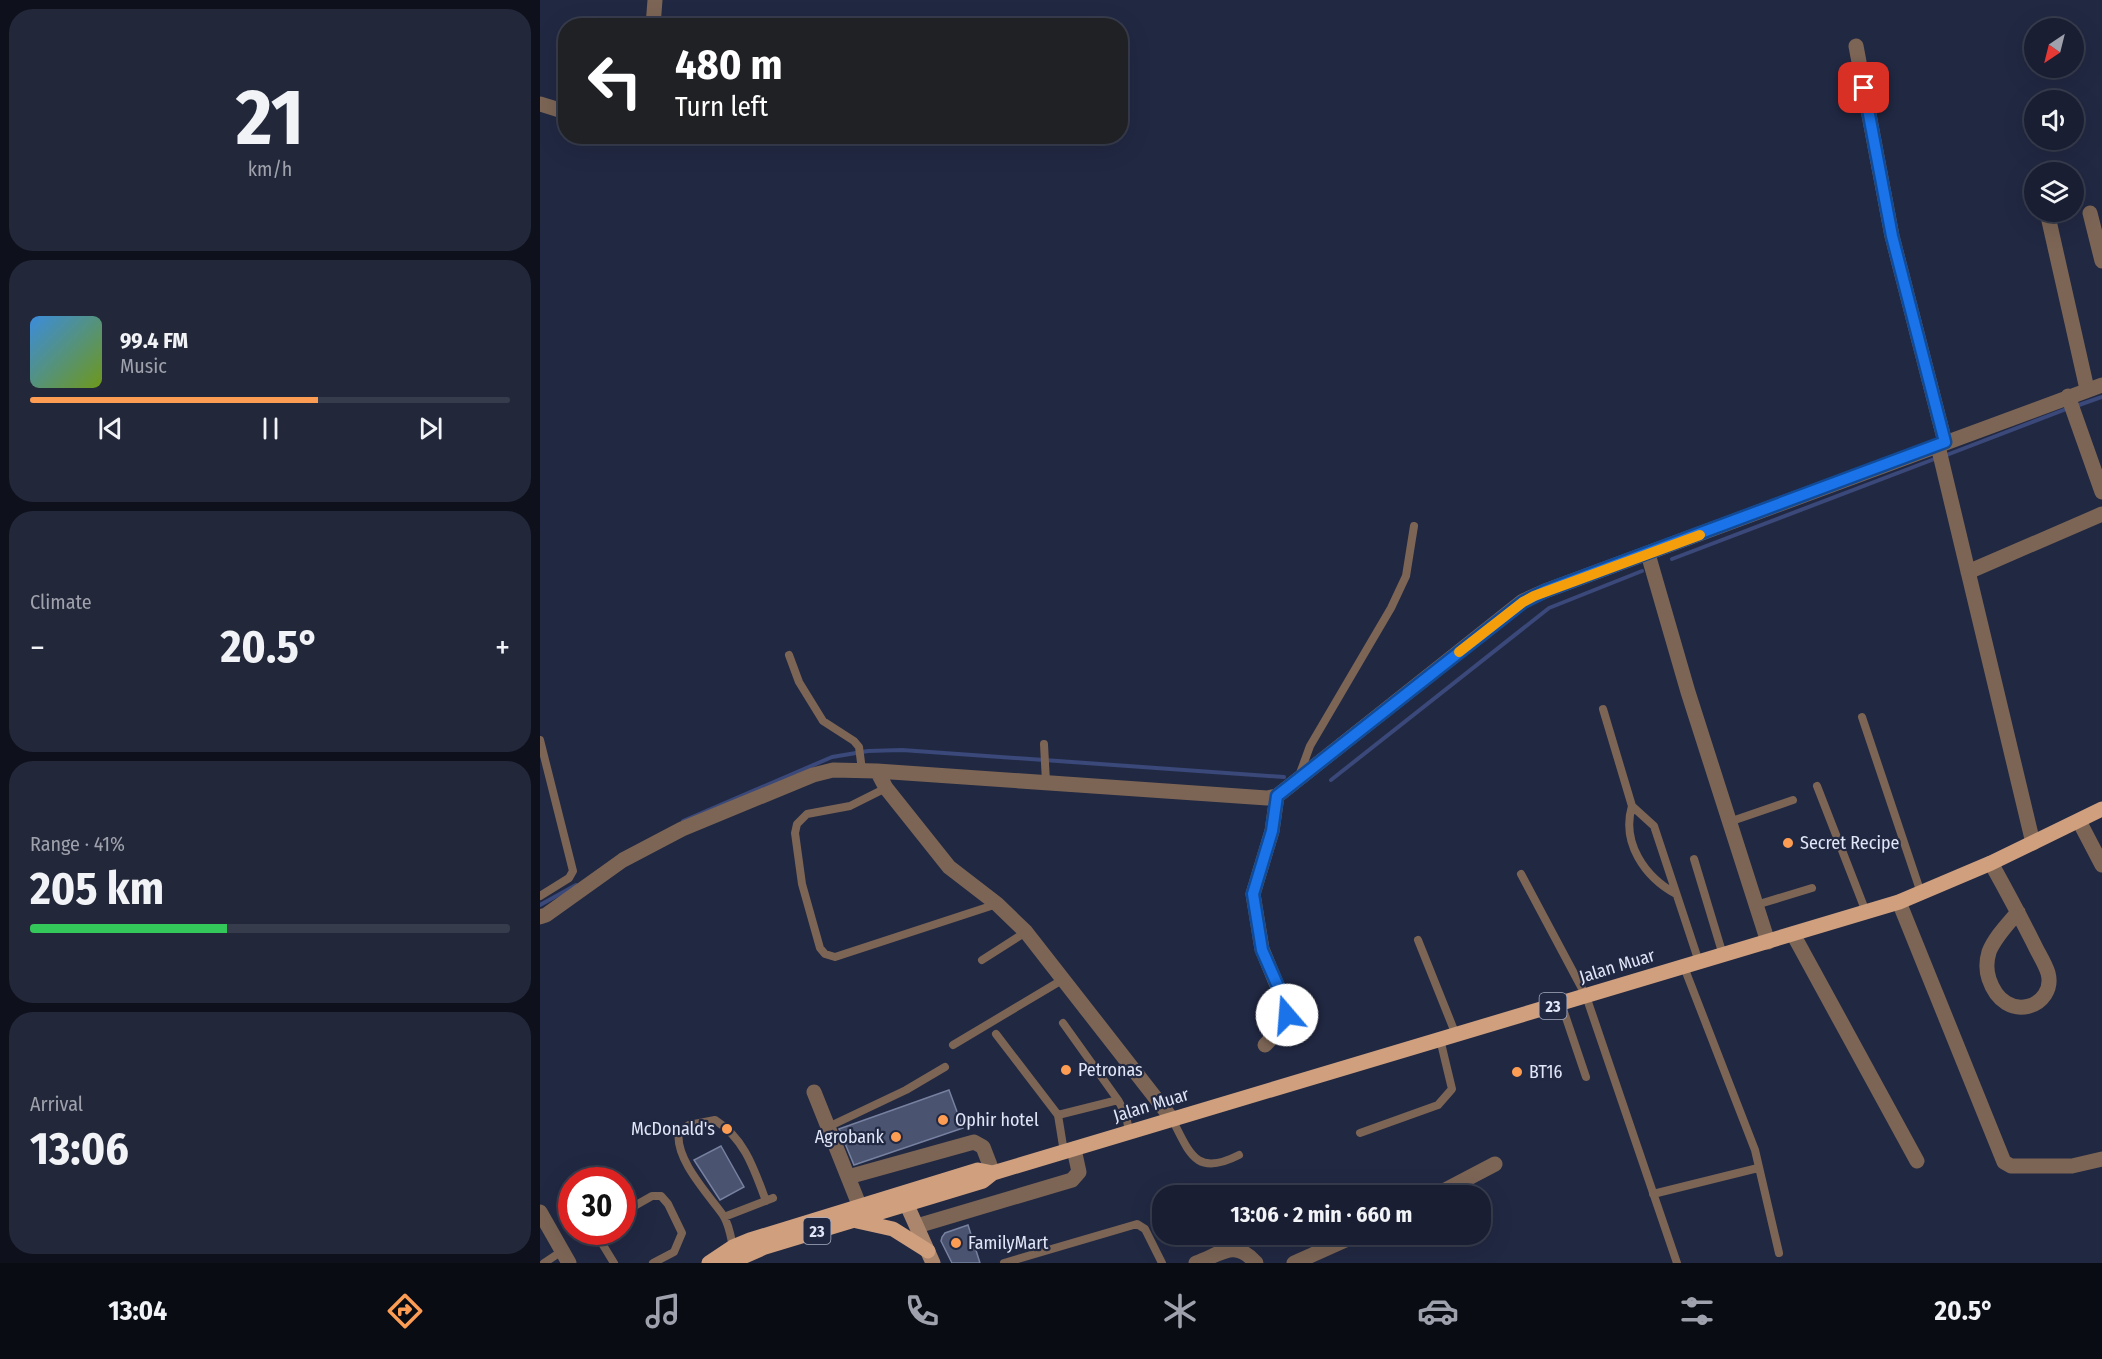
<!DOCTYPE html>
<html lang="en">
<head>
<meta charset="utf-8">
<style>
  :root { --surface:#191e32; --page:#22273a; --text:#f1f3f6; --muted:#9fa2ac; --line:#373c4d; --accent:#fd9d54 }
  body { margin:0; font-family:"Fira Sans Condensed",sans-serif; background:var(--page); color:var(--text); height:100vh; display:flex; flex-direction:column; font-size:22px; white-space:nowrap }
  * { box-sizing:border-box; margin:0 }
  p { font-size:20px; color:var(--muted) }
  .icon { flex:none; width:33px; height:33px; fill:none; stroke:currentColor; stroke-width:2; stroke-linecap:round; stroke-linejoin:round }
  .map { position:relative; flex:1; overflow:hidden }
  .drawer { display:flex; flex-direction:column; gap:9px; padding:9px; background:#0e101c; width:540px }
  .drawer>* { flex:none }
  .hud { position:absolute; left:18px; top:18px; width:570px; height:126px; border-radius:24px; box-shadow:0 6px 24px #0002,0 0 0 2px var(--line); background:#202124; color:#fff; overflow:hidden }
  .needle { width:39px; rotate:215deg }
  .controls { position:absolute; left:1484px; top:18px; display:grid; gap:12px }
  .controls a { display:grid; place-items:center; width:60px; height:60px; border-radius:50%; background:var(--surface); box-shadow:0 6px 24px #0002,0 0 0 2px var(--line); font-size:30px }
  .speed { position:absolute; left:18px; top:1167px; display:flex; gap:12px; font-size:30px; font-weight:700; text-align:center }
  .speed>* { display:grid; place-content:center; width:78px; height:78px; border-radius:50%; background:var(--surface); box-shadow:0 6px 24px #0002,0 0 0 2px var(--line); line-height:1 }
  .speed .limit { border:9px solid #d22; background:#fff; color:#111 }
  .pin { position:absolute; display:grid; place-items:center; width:51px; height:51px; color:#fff; margin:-26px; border-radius:12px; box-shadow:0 3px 9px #0006 }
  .me { position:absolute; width:66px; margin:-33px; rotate:342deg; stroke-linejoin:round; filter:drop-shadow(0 0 4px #0008) }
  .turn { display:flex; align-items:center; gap:21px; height:126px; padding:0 18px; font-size:27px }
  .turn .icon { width:78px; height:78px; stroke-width:2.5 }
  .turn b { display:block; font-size:42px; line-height:51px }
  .big { font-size:45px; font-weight:700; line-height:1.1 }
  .drawer .widget { flex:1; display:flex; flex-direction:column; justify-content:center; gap:9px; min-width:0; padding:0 21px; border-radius:24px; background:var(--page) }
  .drawer .dial { align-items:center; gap:0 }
  .dial b { font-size:78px; line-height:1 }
  .song { display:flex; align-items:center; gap:18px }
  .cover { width:72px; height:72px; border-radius:9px; background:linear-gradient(135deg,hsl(210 70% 55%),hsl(80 70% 35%)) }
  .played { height:6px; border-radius:3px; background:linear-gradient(90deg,var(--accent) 60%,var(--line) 60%) }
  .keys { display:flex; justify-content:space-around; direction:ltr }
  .heat { display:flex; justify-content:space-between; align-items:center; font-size:33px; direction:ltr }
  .charge { height:9px; border-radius:4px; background:linear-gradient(90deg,#34c759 41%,var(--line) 0) }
  .trip { position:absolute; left:612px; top:1185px; width:339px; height:60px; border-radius:24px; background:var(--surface); box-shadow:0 6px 24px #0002,0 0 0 2px var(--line); font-weight:700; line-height:60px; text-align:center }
  .dock { display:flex; height:96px; justify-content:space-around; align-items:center; background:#0a0c14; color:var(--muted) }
  .dock .icon { width:42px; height:42px }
  .dock .selected { color:var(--accent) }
  .dock b { font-size:27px; color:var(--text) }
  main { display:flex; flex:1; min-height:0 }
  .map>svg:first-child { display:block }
</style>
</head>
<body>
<main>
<section class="drawer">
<div class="widget dial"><b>21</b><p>km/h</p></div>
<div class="widget">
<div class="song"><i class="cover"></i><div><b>99.4 FM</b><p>Music</p></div></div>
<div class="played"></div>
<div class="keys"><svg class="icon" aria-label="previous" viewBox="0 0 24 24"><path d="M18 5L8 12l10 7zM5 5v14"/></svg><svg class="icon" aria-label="pause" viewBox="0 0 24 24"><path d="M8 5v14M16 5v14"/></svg><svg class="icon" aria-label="next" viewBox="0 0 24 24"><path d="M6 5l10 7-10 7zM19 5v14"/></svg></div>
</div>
<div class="widget"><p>Climate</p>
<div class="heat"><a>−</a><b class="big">20.5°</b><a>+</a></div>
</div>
<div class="widget"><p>Range · 41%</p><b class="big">205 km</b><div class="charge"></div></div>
<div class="widget"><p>Arrival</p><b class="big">13:06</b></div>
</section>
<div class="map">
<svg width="1562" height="1263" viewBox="0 0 1562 1263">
  <rect width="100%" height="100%" fill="#212842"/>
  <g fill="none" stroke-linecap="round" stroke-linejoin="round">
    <path stroke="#3a487a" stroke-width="4" d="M1536,406l26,-9
      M1404,456l125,-48
      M1132,559l265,-101
      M791,780l218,-172 93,-37
      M143,821l149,-64 36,-6 34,-1 382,27
      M0,905l36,-20"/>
  </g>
  <path fill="#4a5370" stroke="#7781a0" stroke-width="1.5" d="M409,1090l14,38 -109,37 -15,-36z
    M181,1146l23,41 -24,13 -26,-40z
    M428,1225l12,38h-28l-11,-22 1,-4 3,-4z"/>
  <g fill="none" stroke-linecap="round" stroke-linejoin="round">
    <path stroke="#7c6555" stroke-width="8" d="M249,655l10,27 24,39 31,20 5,6 3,23
      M1063,709l29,97 22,20 45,136
      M1322,717l59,176
      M0,740l33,131 -4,7 -29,18
      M504,744l2,38
      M759,776l11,-30 81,-138 15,-32 8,-50
      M1277,786l49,126
      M346,788l-36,18 -43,8 -10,10 -2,9 7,51 18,64 5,6 10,3 162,-53
      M1092,806c-11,37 13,71 44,88
      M1189,822l64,-22
      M1154,859l29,96
      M981,874l65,122 91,267
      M1216,905l56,-17
      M878,940l38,95
      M442,960l44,-28
      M1144,967l71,183 24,103
      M1021,1003l25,74
      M523,1023l55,77
      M456,1034l62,81
      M413,1045l109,-65
      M632,1119c18,35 24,58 67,36
      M288,1127l78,-37 39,-23
      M820,1133l78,-28 14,-16 -12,-50
      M524,1152l-6,-37 60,-15 8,15 3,17
      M1113,1194l105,-26
      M82,1213l30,-17h9l7,8 14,29 -8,19 -21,11
      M184,1217l49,-19
      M55,1232l19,31
      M193,1247c-2,-10 -4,-23 -10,-32 -15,-21 -49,-57 -44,-83l10,-7 26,-5c30,19 39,49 51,81
      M4,1263l18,-12
      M464,1263l133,-39 8,5 17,34"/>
    <path stroke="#7c6555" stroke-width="15" d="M113,26l2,-26
      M1316,46l36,190 53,206
      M0,104l26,8
      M1507,212l40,177
      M1550,213l12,48
      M1528,396l34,96
      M1398,446l95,397
      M1108,554l40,138 80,250
      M1428,572l134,-58
      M337,771l9,17 63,79 48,37 29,28 146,187
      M1539,821l23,44
      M1451,863c15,27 29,53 43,81 4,9 11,19 14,29 9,33 -43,54 -59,6 -3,-9 -3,-17 0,-27 6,-15 19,-28 29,-40
      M1359,902l105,260 7,4h61l30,-7
      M0,917l6,-2 77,-55 59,-31 131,-54 20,-5 44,1 390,27 10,-2 246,-195 22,-10 557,-206
      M1253,934l124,227
      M725,1045c11,-12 22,-21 21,-38l-24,-58 -9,-55 19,-63 5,-35
      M274,1092l46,115
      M308,1177l126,-35 9,5 10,26
      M894,1196l61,-32
      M0,1212l29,51
      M377,1226l155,-46 7,-8 -5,-23
      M656,1263c27,-10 39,-24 60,0
      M754,1263l65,-29"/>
    <path stroke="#ab866d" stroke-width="15" d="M362,1194l31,69"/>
    <path stroke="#cf9f7e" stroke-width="15" d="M317,1221l36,8 35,22
      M169,1263l24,-16 17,-7 228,-70 15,3
      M189,1263l36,-16 218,-66 10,-8 906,-271 92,-39 111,-54"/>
  </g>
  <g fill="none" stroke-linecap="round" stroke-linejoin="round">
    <g stroke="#114b97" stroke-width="15">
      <path id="route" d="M747,1015v-8l-25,-57 -9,-56 19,-63 5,-35 246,-194 22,-11 400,-149 -53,-206 -28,-148"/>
    </g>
    <use href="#route" stroke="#1a73e8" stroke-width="10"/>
    <path stroke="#f59e0b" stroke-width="10" d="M919,652l64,-50 11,-6 166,-61"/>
  </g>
  <g fill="#fd9d54" stroke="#212842" stroke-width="2">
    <circle cx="1248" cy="843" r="6"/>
    <circle cx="526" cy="1070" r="6"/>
    <circle cx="977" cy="1072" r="6"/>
    <circle cx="403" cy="1120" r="6"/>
    <circle cx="187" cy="1129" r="6"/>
    <circle cx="356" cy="1137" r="6"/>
    <circle cx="416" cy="1243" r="6"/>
  </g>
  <g text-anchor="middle" stroke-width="4.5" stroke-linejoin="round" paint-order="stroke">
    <g fill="#212842" stroke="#a7adc1" stroke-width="1.5">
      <rect x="999.5" y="993" width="27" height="26" rx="4.5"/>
      <rect x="263.5" y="1218" width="27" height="26" rx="4.5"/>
    </g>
    <g font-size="16" font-weight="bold" fill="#e0e6f7">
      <text x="1013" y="1012">23</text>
      <text x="277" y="1237">23</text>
    </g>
    <g font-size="18" fill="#e0e6f7" stroke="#212842" text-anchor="start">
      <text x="1260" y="849">Secret Recipe</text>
      <text x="538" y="1076">Petronas</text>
      <text x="989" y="1078">BT16</text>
      <text x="415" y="1126">Ophir hotel</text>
      <text x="175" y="1135" text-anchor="end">McDonald's</text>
      <text x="344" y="1143" text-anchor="end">Agrobank</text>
      <text x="428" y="1249">FamilyMart</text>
    </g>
    <g font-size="18" fill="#e0e6f7" stroke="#212842">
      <text transform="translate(1077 966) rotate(-17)" y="6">Jalan Muar</text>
      <text transform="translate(611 1105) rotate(-17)" y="6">Jalan Muar</text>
    </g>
  </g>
</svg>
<div class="controls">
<a><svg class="needle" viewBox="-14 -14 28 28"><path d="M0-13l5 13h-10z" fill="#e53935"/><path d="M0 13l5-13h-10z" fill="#9fa2ac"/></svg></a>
<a><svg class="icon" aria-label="sound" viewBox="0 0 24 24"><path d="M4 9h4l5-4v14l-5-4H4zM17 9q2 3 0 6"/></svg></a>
<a><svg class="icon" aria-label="layers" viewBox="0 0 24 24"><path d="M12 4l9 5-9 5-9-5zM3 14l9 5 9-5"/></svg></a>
</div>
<div class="speed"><div class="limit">30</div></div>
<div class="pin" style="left:1324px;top:88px;background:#d93025"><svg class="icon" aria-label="arrive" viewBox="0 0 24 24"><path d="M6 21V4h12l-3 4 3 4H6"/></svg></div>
<svg class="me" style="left:747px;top:1015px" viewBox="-20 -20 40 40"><circle r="19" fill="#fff"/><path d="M0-13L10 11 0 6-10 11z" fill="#1a73e8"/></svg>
<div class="trip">13:06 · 2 min · 660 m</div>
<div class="hud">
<div class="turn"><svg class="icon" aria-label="left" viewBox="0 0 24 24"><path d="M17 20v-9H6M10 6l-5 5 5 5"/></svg><div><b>480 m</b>Turn left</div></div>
</div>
</div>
</main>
<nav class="dock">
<b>13:04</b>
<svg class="icon selected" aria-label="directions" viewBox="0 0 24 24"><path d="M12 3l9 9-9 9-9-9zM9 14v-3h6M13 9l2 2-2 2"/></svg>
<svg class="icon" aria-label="music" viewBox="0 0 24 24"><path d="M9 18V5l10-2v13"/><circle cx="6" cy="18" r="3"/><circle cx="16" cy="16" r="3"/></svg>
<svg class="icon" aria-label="phone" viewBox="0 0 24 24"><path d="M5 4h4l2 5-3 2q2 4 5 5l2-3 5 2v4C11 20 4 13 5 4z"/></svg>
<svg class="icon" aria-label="climate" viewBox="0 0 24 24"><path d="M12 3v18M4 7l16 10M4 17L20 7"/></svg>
<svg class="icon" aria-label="car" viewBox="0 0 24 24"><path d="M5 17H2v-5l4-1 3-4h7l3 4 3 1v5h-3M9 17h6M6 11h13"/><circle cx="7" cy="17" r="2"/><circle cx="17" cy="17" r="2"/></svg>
<svg class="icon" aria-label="filters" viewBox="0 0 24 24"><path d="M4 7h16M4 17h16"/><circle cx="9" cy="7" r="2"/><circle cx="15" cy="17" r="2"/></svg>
<b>20.5°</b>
</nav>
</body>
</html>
